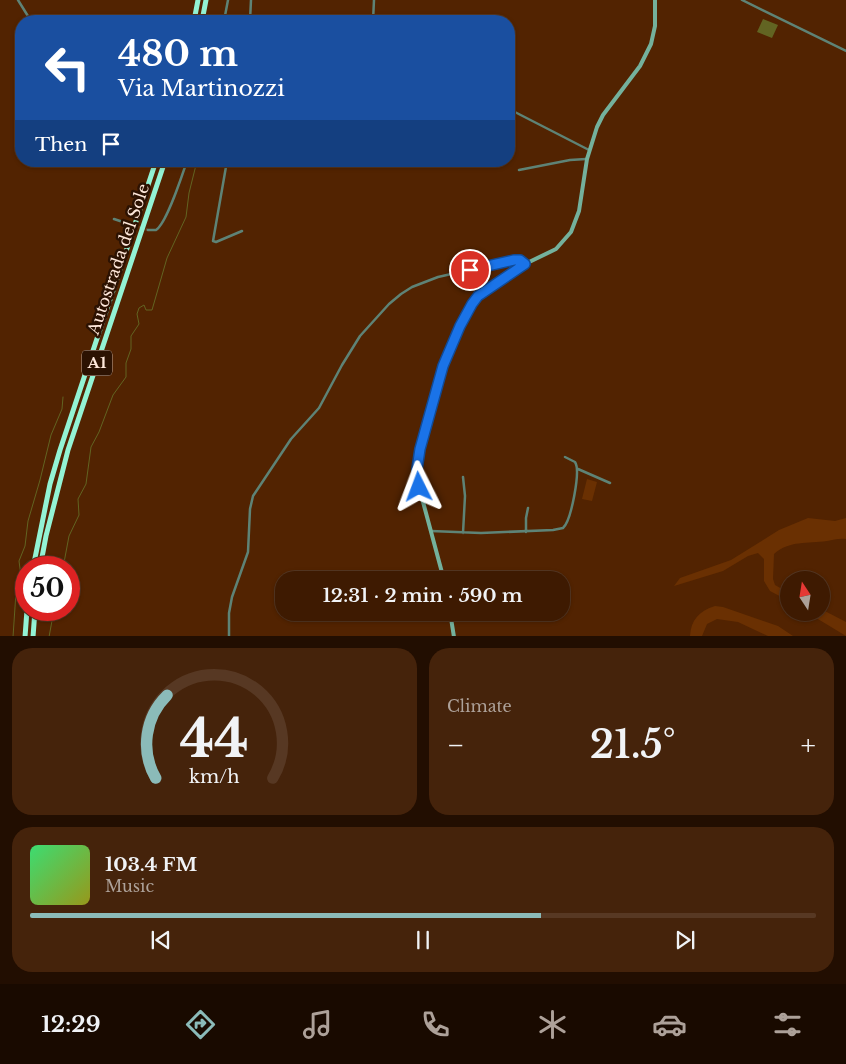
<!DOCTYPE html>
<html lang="en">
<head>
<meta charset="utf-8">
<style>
  :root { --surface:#3e1a01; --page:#45230b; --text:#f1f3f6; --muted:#ada199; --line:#573823; --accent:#8bbbb9 }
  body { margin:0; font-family:"Libre Baskerville",serif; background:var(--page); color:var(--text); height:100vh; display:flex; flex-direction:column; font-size:19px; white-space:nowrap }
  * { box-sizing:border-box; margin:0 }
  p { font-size:16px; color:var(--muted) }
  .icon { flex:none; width:28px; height:28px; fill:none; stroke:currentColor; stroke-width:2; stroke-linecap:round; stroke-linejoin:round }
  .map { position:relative; height:636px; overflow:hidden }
  .sheet { display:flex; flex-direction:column; gap:12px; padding:12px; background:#220e01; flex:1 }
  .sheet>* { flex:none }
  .banner { position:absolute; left:15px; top:15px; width:500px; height:152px; border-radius:20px; box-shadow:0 1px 4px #0004,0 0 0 1px var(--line); background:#1a4fa0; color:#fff; overflow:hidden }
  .needle { width:32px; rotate:348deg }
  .tools { position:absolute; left:780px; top:571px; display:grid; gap:10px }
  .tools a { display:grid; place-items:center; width:50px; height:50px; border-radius:50%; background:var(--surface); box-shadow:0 1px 4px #0004,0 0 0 1px var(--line); font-size:25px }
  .speed { position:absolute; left:15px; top:556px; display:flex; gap:10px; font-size:25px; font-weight:700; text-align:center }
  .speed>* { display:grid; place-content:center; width:65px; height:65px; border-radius:50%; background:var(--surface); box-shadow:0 1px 4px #0004,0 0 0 1px var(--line); line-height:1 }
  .speed .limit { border:8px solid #d22; background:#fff; color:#111 }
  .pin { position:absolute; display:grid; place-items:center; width:42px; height:42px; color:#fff; margin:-21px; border:2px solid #fff; border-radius:50%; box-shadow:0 1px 5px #0007 }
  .me { position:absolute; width:55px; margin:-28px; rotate:357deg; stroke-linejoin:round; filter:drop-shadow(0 0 4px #0008) }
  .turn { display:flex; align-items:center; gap:18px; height:105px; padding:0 20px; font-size:22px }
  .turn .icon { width:65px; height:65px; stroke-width:2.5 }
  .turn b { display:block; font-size:35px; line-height:42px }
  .then { display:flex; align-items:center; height:48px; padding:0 20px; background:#0003; gap:10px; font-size:19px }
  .big { font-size:38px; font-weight:600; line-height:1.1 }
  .sheet .widget { flex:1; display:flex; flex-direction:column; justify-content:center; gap:8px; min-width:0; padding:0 18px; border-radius:20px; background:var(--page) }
  .sheet .dial { align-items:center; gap:0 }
  .dial svg { height:130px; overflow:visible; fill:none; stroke:var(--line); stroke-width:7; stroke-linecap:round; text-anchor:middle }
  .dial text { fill:var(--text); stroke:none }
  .song { display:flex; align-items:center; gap:15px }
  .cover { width:60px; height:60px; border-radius:8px; background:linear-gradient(135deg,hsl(140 70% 55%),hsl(60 70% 35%)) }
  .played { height:5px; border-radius:2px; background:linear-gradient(90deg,var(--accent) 65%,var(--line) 65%) }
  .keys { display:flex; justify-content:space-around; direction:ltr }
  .heat { display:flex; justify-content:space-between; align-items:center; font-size:28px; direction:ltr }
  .sheet .tiles { flex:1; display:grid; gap:12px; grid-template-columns:1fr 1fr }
  .widget:last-child { grid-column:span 2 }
  .trip { position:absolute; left:275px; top:571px; width:295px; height:50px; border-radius:20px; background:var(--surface); box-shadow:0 1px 4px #0004,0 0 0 1px var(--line); font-weight:600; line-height:50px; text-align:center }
  .dock { display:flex; height:80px; justify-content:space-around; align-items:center; background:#190a00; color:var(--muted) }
  .dock .icon { width:35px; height:35px }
  .dock .active { color:var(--accent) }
  .dock b { font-size:22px; color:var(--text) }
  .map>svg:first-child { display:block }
</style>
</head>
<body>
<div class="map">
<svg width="846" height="637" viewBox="0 0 846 637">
  <rect width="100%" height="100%" fill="#522301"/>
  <path fill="#6a3002" d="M587,479l10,3 -5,19 -10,-2z
    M808,518l27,3 11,-3v21c-8,-1 -12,1 -19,2 -20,3 -37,-1 -53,13l-1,25 2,6 14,8v8l-19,-10 -6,-10v-22l-6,-6 -10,3 -25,15 -49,15 6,-8 51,-18 48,-30z
    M715,606l8,1 55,19 15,10h-25l-30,-14 -21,-3 -10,5 -5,12h-12c1,-16 9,-25 25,-30z
    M821,609l25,13v14l-38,-23 13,-1z"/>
  <path fill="#626422" d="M763,19l15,6 -6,13 -15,-6z"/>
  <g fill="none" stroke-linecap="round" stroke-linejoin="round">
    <path stroke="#626422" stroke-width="1" d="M63,568l6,-32 10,-21 -1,-16 8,-15 5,-37 8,-15 14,-37 13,-18v-14l5,-14v-13l8,-12 -2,-10 2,-6 5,-3 2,5h6l15,-52 19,-41 3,-24 8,-32
      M13,637l3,-45 5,-16 -2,-15 6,-15 3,-25 12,-41 11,-45 11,-26 1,-12
      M49,637l5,-27"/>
    <path stroke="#6c4022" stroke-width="2.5" stroke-dasharray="2.5 1" stroke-linecap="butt" d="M129,224l19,6"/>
    <path stroke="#5e8376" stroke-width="2.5" d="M18,0l13,21
      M742,0l104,51
      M224,21l4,-21
      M250,21l1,-21
      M373,21l1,-21
      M509,109l80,41
      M227,161l-14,80 3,1 26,-11
      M519,170l51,-10 16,-1
      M114,219l15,5
      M148,230h8c11,-7 26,-55 31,-69
      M578,469l32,14
      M463,477l2,19 -2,37
      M431,531l50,2 72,-3 10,-2c8,-7 18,-57 12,-66l-10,-5
      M526,532v-14l2,-10
      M229,637v-24l3,-16 16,-45 2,-43 3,-13 38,-57 28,-31 23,-43 18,-29 29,-32 12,-10 11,-7 26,-10 71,-16 10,-1 6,4"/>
    <path stroke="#74b19c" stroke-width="4" d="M444,580l-25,-93 -2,-16 3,-22 23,-83 20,-46 14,-22 46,-33 33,-16 15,-17 8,-21 8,-52 10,-32 6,-12 37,-49 11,-22 4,-18v-26
      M450,612l4,25"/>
    <path stroke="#93f3d4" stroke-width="5" d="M194,21l4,-21
      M202,21l4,-21
      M33,568l17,-84 10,-34 96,-289
      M40,568l6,-32 22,-86 97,-289
      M25,637l2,-27
      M33,637l2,-27"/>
  </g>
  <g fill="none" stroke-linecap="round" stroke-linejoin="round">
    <g stroke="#114b97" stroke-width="12">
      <path id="route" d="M419,487l-2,-18 3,-20 23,-83 17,-40 12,-22 6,-8 47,-32 -5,-4h-6l-44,10"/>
    </g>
    <use href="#route" stroke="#1a73e8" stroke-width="9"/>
  </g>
  <g text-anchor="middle" stroke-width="5" stroke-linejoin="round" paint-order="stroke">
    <rect fill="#2c1202" stroke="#bfa799" stroke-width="1" x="82" y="350.5" width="30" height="25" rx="4"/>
    <g font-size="15" font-weight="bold" fill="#fee7da">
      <text x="97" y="368">A1</text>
    </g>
    <g font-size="16" fill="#fee7da" stroke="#2c1202">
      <text transform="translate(118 259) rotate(-71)" y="6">Autostrada del Sole</text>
    </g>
  </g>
</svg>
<div class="tools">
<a><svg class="needle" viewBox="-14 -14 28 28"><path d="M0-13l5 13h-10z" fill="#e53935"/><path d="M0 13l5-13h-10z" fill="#ada199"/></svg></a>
</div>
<div class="speed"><div class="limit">50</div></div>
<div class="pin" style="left:470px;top:270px;background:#d93025"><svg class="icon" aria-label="arrive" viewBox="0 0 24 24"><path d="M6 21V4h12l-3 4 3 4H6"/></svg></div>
<svg class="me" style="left:419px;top:487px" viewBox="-20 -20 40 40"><path d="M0-17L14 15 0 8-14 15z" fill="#1a73e8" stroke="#fff" stroke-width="4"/></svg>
<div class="trip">12:31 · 2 min · 590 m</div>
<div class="banner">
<div class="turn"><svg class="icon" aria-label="left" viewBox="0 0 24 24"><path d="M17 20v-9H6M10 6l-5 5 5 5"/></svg><div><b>480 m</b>Via Martinozzi</div></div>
<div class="then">Then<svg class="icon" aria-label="arrive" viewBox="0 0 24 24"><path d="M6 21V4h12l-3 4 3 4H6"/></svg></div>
</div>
</div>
<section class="sheet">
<div class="tiles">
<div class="widget dial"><svg viewBox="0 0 100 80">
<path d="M14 69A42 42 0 1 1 86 69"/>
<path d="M14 69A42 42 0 0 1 21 18" stroke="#8bbbb9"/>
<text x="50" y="56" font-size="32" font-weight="700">44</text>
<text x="50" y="72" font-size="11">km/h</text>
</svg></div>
<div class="widget"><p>Climate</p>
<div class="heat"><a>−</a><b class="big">21.5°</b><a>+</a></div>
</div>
<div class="widget">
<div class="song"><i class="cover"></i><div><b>103.4 FM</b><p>Music</p></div></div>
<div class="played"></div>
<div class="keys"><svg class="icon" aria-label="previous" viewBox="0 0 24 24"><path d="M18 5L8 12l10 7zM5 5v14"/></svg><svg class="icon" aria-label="pause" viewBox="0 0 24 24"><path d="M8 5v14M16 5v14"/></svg><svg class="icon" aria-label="next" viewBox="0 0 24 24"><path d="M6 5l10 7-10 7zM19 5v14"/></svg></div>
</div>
</div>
</section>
<nav class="dock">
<b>12:29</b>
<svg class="icon active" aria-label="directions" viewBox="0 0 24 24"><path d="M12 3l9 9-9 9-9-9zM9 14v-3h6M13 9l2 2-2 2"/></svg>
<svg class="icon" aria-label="music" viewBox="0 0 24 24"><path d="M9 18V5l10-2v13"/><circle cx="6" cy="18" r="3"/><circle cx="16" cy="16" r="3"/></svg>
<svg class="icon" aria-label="phone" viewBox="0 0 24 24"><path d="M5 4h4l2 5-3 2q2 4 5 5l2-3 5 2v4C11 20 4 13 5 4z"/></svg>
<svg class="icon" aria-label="climate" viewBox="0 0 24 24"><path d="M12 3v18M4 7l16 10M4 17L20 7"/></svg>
<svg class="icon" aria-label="car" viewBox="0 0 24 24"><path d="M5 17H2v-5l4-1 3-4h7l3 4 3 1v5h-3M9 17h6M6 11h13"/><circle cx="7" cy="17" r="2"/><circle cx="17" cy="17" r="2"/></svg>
<svg class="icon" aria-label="filters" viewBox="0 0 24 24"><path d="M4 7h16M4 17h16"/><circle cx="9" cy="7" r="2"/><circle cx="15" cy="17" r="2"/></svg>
</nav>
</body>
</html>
